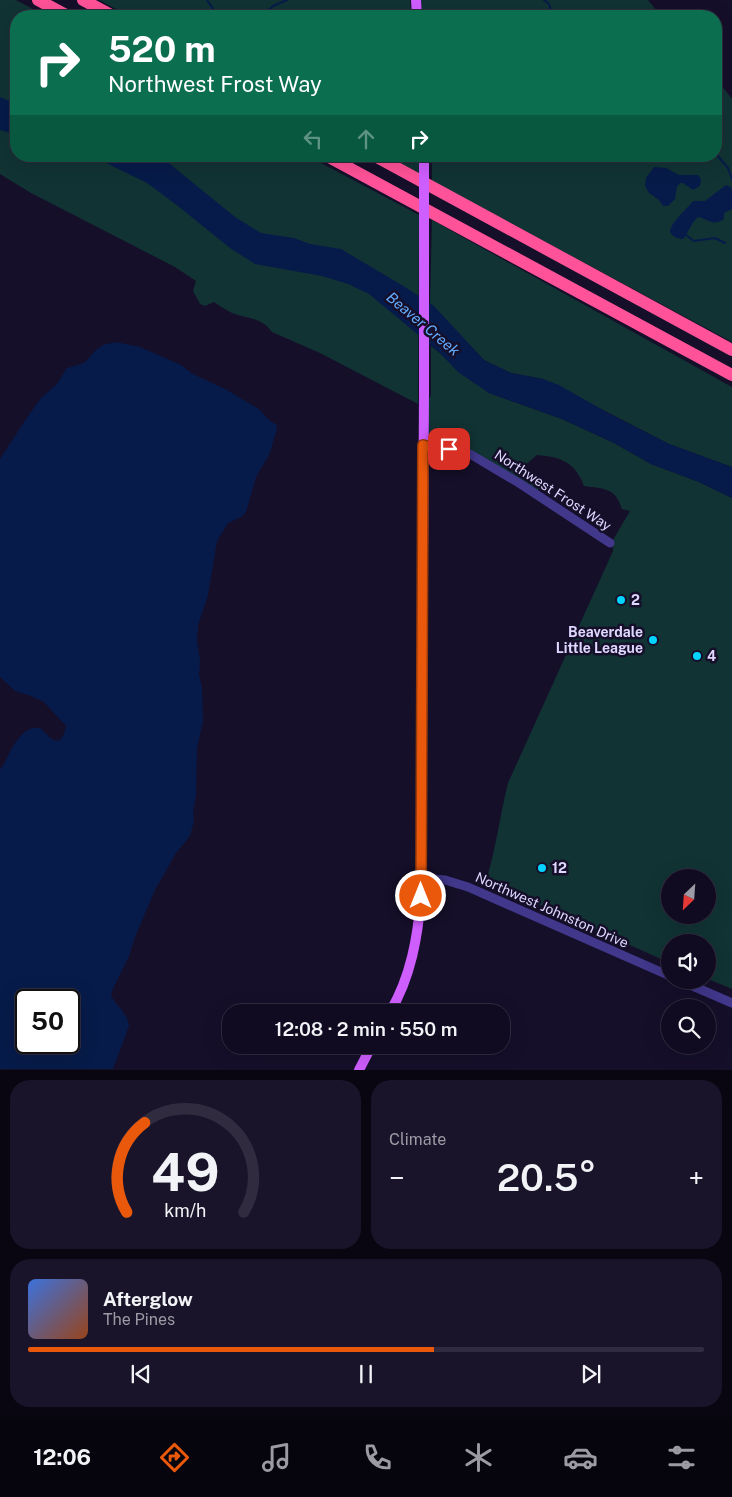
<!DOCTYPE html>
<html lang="en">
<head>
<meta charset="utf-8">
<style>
  :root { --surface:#100b20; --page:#191429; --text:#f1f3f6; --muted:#9c9ba5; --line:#302b3e; --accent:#ea580c }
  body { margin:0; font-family:"Public Sans",sans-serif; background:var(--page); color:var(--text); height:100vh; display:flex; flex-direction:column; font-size:19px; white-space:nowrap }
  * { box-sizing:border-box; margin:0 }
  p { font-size:16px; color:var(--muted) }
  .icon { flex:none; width:28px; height:28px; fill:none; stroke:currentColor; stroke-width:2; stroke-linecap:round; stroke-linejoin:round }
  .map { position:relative; height:1070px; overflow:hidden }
  .side { display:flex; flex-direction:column; gap:10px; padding:10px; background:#090612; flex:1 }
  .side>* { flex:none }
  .hud { position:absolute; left:10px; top:10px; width:712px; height:152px; border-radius:20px; box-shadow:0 5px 20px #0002,0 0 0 1px var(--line); background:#0b6e4f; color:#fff; overflow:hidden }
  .needle { width:32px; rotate:205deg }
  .controls { position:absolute; left:661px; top:869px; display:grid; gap:10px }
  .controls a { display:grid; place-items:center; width:55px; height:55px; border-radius:50%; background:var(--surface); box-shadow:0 5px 20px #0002,0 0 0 1px var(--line); font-size:25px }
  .speed { position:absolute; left:15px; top:989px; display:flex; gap:10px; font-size:25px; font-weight:700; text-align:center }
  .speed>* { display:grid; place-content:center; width:65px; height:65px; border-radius:50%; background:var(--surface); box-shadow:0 5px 20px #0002,0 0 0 1px var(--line); line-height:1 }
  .speed .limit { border:2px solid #111; border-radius:8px; background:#fff; color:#111 }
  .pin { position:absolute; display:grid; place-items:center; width:42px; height:42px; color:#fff; margin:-21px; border-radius:10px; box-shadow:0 2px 8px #0006 }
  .me { position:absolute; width:55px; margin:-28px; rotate:0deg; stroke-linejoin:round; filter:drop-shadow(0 0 4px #0008) }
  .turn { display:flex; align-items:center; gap:18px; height:105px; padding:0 15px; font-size:22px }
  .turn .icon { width:65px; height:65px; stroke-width:2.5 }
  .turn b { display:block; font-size:35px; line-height:42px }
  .lanes { display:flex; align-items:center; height:48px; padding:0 15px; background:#0003; justify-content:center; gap:25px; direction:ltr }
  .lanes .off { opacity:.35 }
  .big { font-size:38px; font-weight:600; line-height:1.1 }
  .side .tile { flex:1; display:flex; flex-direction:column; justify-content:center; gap:8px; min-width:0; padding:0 18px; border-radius:20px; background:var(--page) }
  .side .dial { align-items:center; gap:0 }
  .dial svg { height:130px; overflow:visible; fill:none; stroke:var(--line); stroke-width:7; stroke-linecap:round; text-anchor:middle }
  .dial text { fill:var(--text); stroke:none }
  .song { display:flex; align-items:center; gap:15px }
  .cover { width:60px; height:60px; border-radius:8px; background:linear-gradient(135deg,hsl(220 70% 55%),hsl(20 70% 35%)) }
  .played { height:5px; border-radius:2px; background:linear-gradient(90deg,var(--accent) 60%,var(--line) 60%) }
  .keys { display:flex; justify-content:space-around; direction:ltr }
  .heat { display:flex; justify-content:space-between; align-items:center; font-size:28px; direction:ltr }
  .side .tiles { flex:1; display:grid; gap:10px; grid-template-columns:1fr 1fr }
  .tile:last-child { grid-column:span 2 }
  .trip { position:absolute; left:222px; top:1004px; width:288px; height:50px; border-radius:20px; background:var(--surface); box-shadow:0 5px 20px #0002,0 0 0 1px var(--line); font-weight:600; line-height:50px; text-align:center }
  .tabs { display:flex; height:80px; justify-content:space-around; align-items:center; background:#06040d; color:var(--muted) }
  .tabs .icon { width:35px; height:35px }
  .tabs .active { color:var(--accent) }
  .tabs b { font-size:22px; color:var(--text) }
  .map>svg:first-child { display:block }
</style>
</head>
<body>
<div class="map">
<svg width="732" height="1070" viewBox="0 0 732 1070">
  <rect width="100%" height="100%" fill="#150f2a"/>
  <path fill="#113334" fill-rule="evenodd" d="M0,0h16l30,16h-30v140h292l111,59 -1,189 -98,-51 -48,-21c-10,-15 -25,-13 -40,-19 -6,-3 -12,-7 -18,-11l-9,4 -5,-2 -7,-13 3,-10 -21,-14 -144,-74 -31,-19z
    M99,0h311l1,16h-282z
    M421,0h227l13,16h-239z
    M716,70l3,12 13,17v243l-300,-161v-25h284z
    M387,156h32v18z
    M432,220l300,167v80l-63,-23 -126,-65 -32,-6 -27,-13 -54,-56z
    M431,346l58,47 73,26 52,24 37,21 48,18 33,16v491l-24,-10v-37h-38v21l-184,-82c10,-32 14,-66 22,-98l105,-232v-11l17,-29 -8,-2c-7,-22 -18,-20 -38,-23 -9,-24 -23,-29 -47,-31l-21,18 24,14 -3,5 -83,-45 -20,-3 -5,-4 -1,-40 3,-5zM670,878h38v37h-38z"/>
  <path fill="#071b4a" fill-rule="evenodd" d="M0,97l16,7v31l-16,-5z
    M92,156h68l75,61 26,16 33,5 16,6 31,5 64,38 29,19 50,54 27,13 32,6 16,6 49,28 61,31 63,23v31l-33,-16 -48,-18 -37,-21 -52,-24 -73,-26 -31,-21 -18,-19 -71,-59 -21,-10 -26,-8 -67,-12 -25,-16 -52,-42 -31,-23z
    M654,167l12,1 13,7h19l3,4 -1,7 -7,4 -10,-7h-3l-3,4 -2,12 -7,7h-5l-4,-6 -10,-7 -4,-7 1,-8z
    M726,185l5,2 1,3v19l-8,4v6c-11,8 -16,0 -26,-2 -7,6 -9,15 -15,22 -5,0 -10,-2 -13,-7 0,-9 17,-23 23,-31h12z
    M116,342l24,5 41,18 12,9 32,15 34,20 10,11 8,5v4l-8,26 -13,22 -10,35 -5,5 -13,6 -11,18 -9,54 -10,30 -1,16 3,19 -1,15 3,12 1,34 -6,27 -1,47 -3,17 1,9 -4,15 -14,17 -21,37 -20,47 -6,19 -17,35 -1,5c6,10 17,18 18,30l-16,43h-113v-299c10,-14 18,-45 40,-42 7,5 10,14 20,12l4,-6 2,-8 -22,-24 -13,-6 -16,-5 -15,-14v-218l28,-43 13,-18 16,-14 10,-16 17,-5 12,-13 7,-5zM26,1000h43v42h-43z"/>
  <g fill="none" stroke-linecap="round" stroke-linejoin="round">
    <path stroke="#071b4a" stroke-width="2" d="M207,0l11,16
      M544,0l5,4 4,12
      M263,16l10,-10 14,-6
      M716,154l12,14 4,11
      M686,235l8,6 21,-3 10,5"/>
    <path stroke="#41378b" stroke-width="9" d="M423,445l9,3 27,3 11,3 49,29 91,60
      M421,878l24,2 23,7 202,89
      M679,980l53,23"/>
    <path stroke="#cf5eff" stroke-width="10" d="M416,0l1,16
      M390,1012c21,-35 28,-76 31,-116l3,-504
      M359,1070l13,-25"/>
    <path stroke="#ff5298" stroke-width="12" d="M38,0l30,16
      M83,0l30,16
      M327,156l405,219
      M375,156l357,194"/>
    <path stroke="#cf5eff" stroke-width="10" d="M424,392v-236"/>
  </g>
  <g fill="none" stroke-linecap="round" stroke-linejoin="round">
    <g stroke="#983908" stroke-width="12">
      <path id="route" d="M421,896l2,-451 9,3 17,1"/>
    </g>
    <use href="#route" stroke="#ea580c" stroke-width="9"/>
  </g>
  <g fill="#03d3ff" stroke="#150f2a" stroke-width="2">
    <circle cx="621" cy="600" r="5"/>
    <circle cx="653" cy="640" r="5"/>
    <circle cx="697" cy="656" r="5"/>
    <circle cx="542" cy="868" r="5"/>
  </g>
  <g text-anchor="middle" stroke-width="5" stroke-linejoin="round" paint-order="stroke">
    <g font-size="14" fill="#dfd7ff" stroke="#150f2a">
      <text transform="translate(553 490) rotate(33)" y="5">Northwest Frost Way</text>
      <text transform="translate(552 910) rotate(24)" y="5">Northwest Johnston Drive</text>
    </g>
    <g font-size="14" font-weight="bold" fill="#dfd7ff" stroke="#150f2a" text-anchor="start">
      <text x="631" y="605">2</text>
      <text x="643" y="637" text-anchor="end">Beaverdale<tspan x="643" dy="16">Little League</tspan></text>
      <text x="707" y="661">4</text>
      <text x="552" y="873">12</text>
    </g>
    <g font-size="15" font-style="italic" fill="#65adff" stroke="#150f2a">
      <text transform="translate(423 324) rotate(40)" y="5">Beaver Creek</text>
    </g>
  </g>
</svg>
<div class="controls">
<a><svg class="needle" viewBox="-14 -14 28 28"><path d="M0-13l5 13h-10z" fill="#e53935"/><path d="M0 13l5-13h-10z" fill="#9c9ba5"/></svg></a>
<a><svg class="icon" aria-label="sound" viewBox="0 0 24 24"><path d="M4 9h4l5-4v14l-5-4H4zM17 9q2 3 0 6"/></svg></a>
<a><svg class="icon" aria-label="search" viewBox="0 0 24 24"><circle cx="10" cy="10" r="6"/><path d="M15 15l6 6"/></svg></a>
</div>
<div class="speed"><div class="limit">50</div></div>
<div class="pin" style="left:449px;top:449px;background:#d93025"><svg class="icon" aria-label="arrive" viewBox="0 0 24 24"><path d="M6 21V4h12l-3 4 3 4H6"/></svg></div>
<svg class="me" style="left:421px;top:896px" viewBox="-20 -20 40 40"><circle r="17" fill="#ea580c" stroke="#fff" stroke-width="3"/><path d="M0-11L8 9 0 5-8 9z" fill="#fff"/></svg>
<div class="trip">12:08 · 2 min · 550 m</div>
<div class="hud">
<div class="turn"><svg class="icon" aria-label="right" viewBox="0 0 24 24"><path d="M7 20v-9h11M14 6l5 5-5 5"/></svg><div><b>520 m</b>Northwest Frost Way</div></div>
<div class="lanes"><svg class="icon off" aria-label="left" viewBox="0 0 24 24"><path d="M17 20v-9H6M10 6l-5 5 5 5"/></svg><svg class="icon off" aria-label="ahead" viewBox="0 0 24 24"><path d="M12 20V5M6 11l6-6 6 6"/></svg><svg class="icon" aria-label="right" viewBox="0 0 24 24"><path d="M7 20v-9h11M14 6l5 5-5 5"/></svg></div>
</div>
</div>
<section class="side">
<div class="tiles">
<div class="tile dial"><svg viewBox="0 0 100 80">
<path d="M14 69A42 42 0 1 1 86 69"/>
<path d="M14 69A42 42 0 0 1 25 14" stroke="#ea580c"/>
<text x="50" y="56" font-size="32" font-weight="700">49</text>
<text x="50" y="72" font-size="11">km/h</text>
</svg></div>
<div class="tile"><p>Climate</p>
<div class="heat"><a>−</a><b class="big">20.5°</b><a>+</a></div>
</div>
<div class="tile">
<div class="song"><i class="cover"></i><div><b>Afterglow</b><p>The Pines</p></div></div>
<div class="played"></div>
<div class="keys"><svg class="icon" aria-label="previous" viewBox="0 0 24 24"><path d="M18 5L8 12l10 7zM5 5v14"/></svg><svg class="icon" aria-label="pause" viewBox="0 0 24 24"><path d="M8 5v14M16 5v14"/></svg><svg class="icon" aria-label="next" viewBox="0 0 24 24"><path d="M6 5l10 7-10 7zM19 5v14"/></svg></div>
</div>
</div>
</section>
<nav class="tabs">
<b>12:06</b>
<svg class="icon active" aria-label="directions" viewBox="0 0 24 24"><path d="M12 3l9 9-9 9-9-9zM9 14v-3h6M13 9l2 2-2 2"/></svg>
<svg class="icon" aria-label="music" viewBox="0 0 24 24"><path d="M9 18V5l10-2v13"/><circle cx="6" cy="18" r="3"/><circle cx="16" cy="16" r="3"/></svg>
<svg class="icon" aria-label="phone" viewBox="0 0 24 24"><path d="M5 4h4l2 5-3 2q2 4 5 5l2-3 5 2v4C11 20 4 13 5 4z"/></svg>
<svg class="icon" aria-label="climate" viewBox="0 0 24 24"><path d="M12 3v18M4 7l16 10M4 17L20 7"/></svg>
<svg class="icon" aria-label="car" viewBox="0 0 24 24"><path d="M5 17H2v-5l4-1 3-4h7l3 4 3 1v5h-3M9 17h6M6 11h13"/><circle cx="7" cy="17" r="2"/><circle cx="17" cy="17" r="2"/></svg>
<svg class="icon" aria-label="filters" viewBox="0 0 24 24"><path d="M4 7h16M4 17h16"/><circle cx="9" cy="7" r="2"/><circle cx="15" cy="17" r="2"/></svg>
</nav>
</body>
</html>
